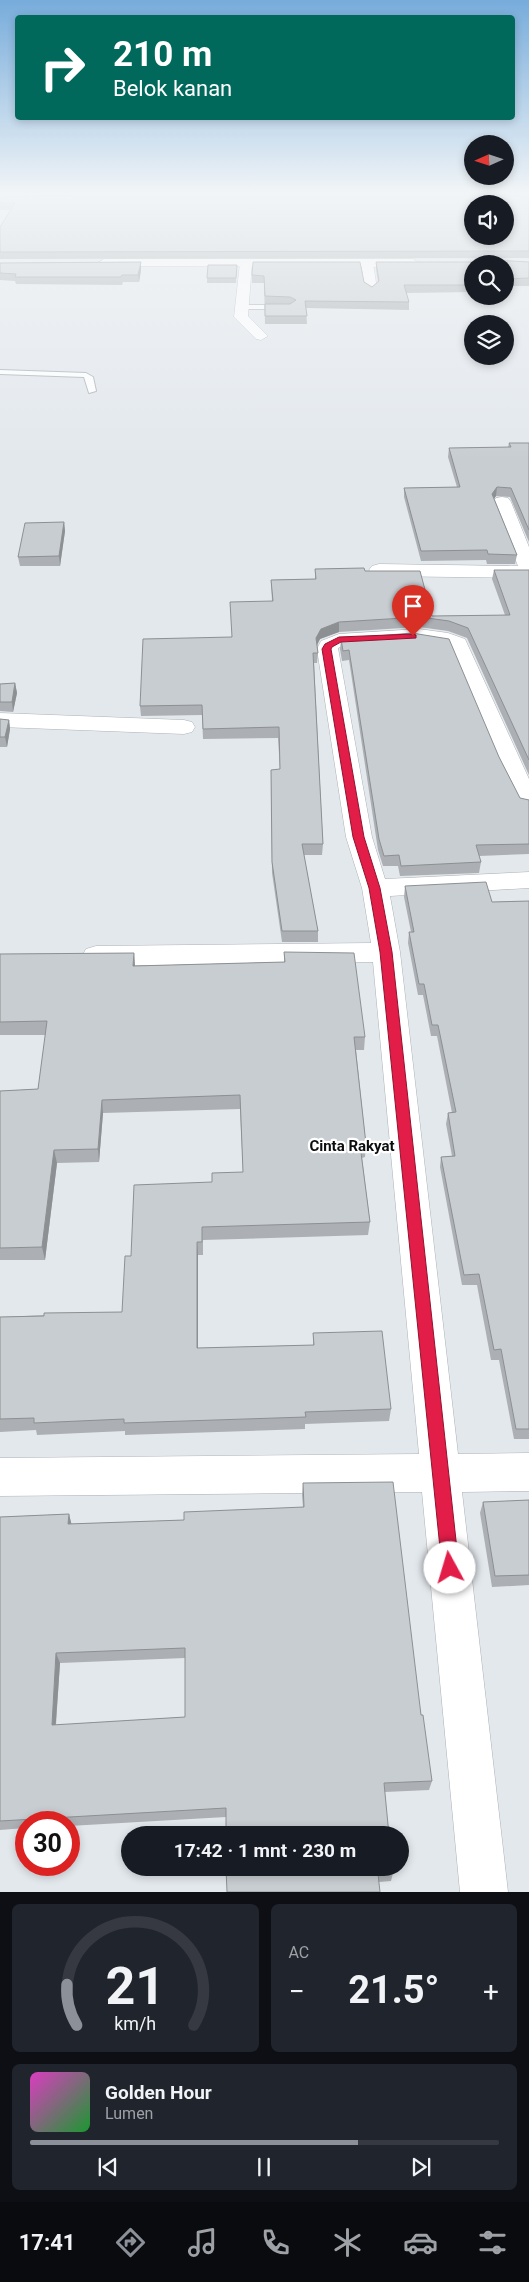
<!DOCTYPE html>
<html lang="id">
<head>
<meta charset="utf-8">
<style>
  :root { --surface:#171b24; --page:#20242c; --text:#f1f3f6; --muted:#9ea1a6; --line:#363941; --accent:#8c9099 }
  body { margin:0; font-family:Roboto,sans-serif; background:var(--page); color:var(--text); height:100vh; display:flex; flex-direction:column; font-size:19px; white-space:nowrap }
  * { box-sizing:border-box; margin:0 }
  p { font-size:16px; color:var(--muted) }
  .icon { flex:none; width:28px; height:28px; fill:none; stroke:currentColor; stroke-width:2; stroke-linecap:round; stroke-linejoin:round }
  .map { position:relative; height:1892px; overflow:hidden }
  .panel { display:flex; flex-direction:column; gap:12px; padding:12px; background:#0d0f14; flex:1 }
  .panel>* { flex:none }
  .top-card { position:absolute; left:15px; top:15px; width:500px; height:105px; border-radius:5px; box-shadow:0 2px 8px #0003; background:#00695c; color:#fff; overflow:hidden }
  .needle { width:32px; rotate:267deg }
  .tools { position:absolute; left:464px; top:135px; display:grid; gap:10px }
  .tools a { display:grid; place-items:center; width:50px; height:50px; border-radius:50%; background:var(--surface); box-shadow:0 2px 8px #0003; font-size:25px }
  .speed { position:absolute; left:15px; top:1811px; display:flex; gap:10px; font-size:25px; font-weight:700; text-align:center }
  .speed>* { display:grid; place-content:center; width:65px; height:65px; border-radius:50%; background:var(--surface); box-shadow:0 2px 8px #0003; line-height:1 }
  .speed .limit { border:8px solid #d22; background:#fff; color:#111 }
  .pin { position:absolute; display:grid; place-items:center; width:42px; height:42px; color:#fff; margin:-51px -21px; border-radius:50% 50% 50% 0; rotate:-45deg; box-shadow:0 0 5px #0007 }
  .pin .icon { rotate:45deg }
  .me { position:absolute; width:55px; margin:-28px; rotate:354deg; stroke-linejoin:round; filter:drop-shadow(0 0 4px #0008) }
  .turn { display:flex; align-items:center; gap:18px; height:105px; padding:0 15px; font-size:22px }
  .turn .icon { width:65px; height:65px; stroke-width:2.5 }
  .turn b { display:block; font-size:35px; line-height:42px }
  .big { font-size:38px; font-weight:700; line-height:1.1 }
  .panel .tile { flex:1; display:flex; flex-direction:column; justify-content:center; gap:8px; min-width:0; padding:0 18px; border-radius:8px; background:var(--page) }
  .panel .dial { align-items:center; gap:0 }
  .dial svg { height:130px; overflow:visible; fill:none; stroke:var(--line); stroke-width:7; stroke-linecap:round; text-anchor:middle }
  .dial text { fill:var(--text); stroke:none }
  .song { display:flex; align-items:center; gap:15px }
  .cover { width:60px; height:60px; border-radius:8px; background:linear-gradient(135deg,hsl(310 70% 55%),hsl(130 70% 35%)) }
  .played { height:5px; border-radius:2px; background:linear-gradient(90deg,var(--accent) 70%,var(--line) 70%) }
  .keys { display:flex; justify-content:space-around; direction:ltr }
  .heat { display:flex; justify-content:space-between; align-items:center; font-size:28px; direction:ltr }
  .panel .tiles { flex:1; display:grid; gap:12px; grid-template-columns:1fr 1fr }
  .tile:last-child { grid-column:span 2 }
  .trip { position:absolute; left:121px; top:1826px; width:288px; height:50px; border-radius:25px; background:var(--surface); box-shadow:0 2px 8px #0003; font-weight:700; line-height:50px; text-align:center }
  .dock { display:flex; height:80px; justify-content:space-around; align-items:center; background:#090b0e; color:var(--muted) }
  .dock .icon { width:35px; height:35px }
  .dock .current { color:var(--accent) }
  .dock b { font-size:22px; color:var(--text) }
  .map>svg:first-child { display:block }
</style>
</head>
<body>
<div class="map">
<svg width="529" height="1892" viewBox="0 0 529 1892">
  <rect width="100%" height="100%" fill="#e3e8ed"/>
  <g fill="none" stroke-linecap="round" stroke-linejoin="round">
    <g stroke="#adb2b6" stroke-width="2">
      <path id="service" d="M241,305h43l4,2 -4,2h-46l-1,-2z
        M0,370l86,3 7,4 3,14 -7,2 -5,-16 -84,-3z"/>
    </g>
    <g stroke="#adb2b6" stroke-width="1">
      <path id="minor" d="M246,259l6,4 -4,53 20,20 -7,4 -5,-1 -22,-22 6,-54z
        M367,259l6,4 4,26 -6,4 -6,-4 -4,-26z
        M502,497l6,1 3,4 18,45v31l-150,-2 -7,-2 -3,-4 3,-4 7,-2 139,2 -25,-64 3,-4z
        M419,629l29,4 17,6 64,140v31l-9,-2 -21,-41 -50,-120c-28,-12 -75,-4 -106,-1l-5,2 34,189 13,42 144,-7v16l-139,8 10,56 58,502 71,-1v38l-67,1 46,400h-48l-38,-400 -422,4v-38l419,-4 -46,-492 -277,4 -10,-3 -4,-7 4,-7 10,-3 275,-3 -9,-55 -16,-51 -29,-188 4,-8 18,-7z
        M0,713l184,7 8,2 3,5 -3,5 -8,2 -184,-7z"/>
    </g>
    <g stroke="#adb2b6" stroke-width="1">
      <path id="tertiary" d="M104,259h309l6,4 -6,4 -313,-1 -2,-3z"/>
    </g>
    <use href="#service" fill="#fff" fill-rule="evenodd"/>
    <use href="#minor" fill="#fff" fill-rule="evenodd"/>
    <use href="#tertiary" fill="#fff" fill-rule="evenodd"/>
  </g>
  <path fill="#acb0b4" fill-rule="evenodd" d="M529,195v63l-529,1v-32l11,-17h-11v-13z
    M141,262v8l-2,12h-16l-1,3 -106,-1 -1,-3 -15,-1v-17z
    M376,262h153v24h-24v-22h-33v28l-66,1 3,9v8l-103,-2 1,16h-42l-1,-41h-12v-8l112,7 8,5 6,-5 -2,-13z
    M237,265l-1,18h-29v-5z
    M509,443h20v99l-19,-45 -14,-1 -2,2 23,57 -2,9h-28l-1,-4 -65,1 -17,-64v-9l53,-1 -9,-30 1,-9 59,-1z
    M64,522l1,9 -5,35h-40l-2,-9z
    M315,569l50,2 67,45 73,-1 -13,-36 2,-9h35v205l-62,-137 -19,-7 -29,-4 -80,5 -19,7 -3,7 1,7 -1,10h-3l9,181 -1,11h-18l14,76v11h-36l-10,-69 -1,-103h9l-2,-32 -75,1 -1,-24 -61,1 -1,-10 92,-69 40,-36 -1,-21 44,-1z
    M341,639l158,118 21,41 9,2v54l-50,2 2,6 -2,11 -79,3 -2,-10h-15l-5,-16 -29,-190 -7,1 -2,-12z
    M15,683l2,10 -4,19 -13,-1v-27z
    M0,719l9,1 1,9 -3,18h-7z
    M405,886l87,16 37,-1v538h-15l-15,-79h-8l-14,-75h-15l-22,-118 1,-10 11,-1 -6,-32 2,-11h4l-15,-77h-6l-8,-41h-5l-10,-52 1,-11h2l-7,-35z
    M284,952l81,85 -1,13h-8l10,94 -1,13 -3,1 8,64 -2,13 -165,5v15h-5v93l115,-3v-12l78,76 -2,12 -84,3v5l-180,6v-4l-88,4 -1,-5 -36,2v-115l122,-5 9,-56 81,-74 31,-10 -3,-63 -137,4 -4,49 -42,1 -12,97h-45v-169l38,-2 8,-54h-46v-81l134,-1 1,13 149,-4z
    M303,1483l118,232 11,66 -3,9 -44,2 -159,25 -157,9v-4h-43v6l-26,2v-313l69,-3 2,10 113,-4 119,-13 -1,-12zM185,1658v59l-129,8 4,-62z
    M529,1500v85l-37,2 -12,-74 3,-11z
    M226,1868l167,5 -2,8 -12,1z"/>
  <path fill="#8c9092" d="M141,262v8l-2,12 -1,-7z
    M497,487l-1,9 -5,7 1,-9z
    M64,522l1,9 -5,35 -1,-10z
    M339,622v10l-19,7 -5,9 1,-10 5,-9z
    M15,683l2,10 -4,19 -1,-10z
    M9,720l1,9 -3,18 -2,-10z
    M134,953l1,14 -2,-1z
    M102,1100l1,13 -4,49 -1,-13z
    M54,1150l3,13 -12,97 -3,-13z
    M197,1242l1,13v106l-1,-13z
    M69,1514l3,12 -4,-2z
    M56,1653l4,10 -5,71 -3,-9z"/>
  <path fill="#c8cdd1" stroke="#8c9092" fill-rule="evenodd" d="M69,195h460v56l-529,1v-25l15,-24h-15v-6zM472,204h33v32h-33z
    M475,259l54,3v16l-24,1v-15h-33v15h-1l1,6h-68l5,17 -104,-1 2,15h-42v-12h25l6,-4 -6,-3 -25,-1 -1,-20 -12,-1 1,-13h107l4,20 8,5 7,-6 -3,-19h97z
    M141,262l-3,13h-16l-1,2h-106l1,-3 -16,-1v-10z
    M208,265h29l-1,13h-29z
    M509,443h20v87l-18,-42 -14,-1 -5,7 25,61 -29,-1 -1,-4 -66,1 -17,-63 56,-1 -11,-39 62,-1z
    M64,522l-5,34 -41,1 7,-34z
    M364,568l1,3h55l12,45 78,-1 -16,-45h35v190l-61,-132 -19,-7 -29,-4 -81,5 -18,7 -5,9 2,15h-5l10,191h-21l16,87h-36l-10,-69 -1,-92 9,-1 -1,-42 -76,2 -1,-24 -62,1 3,-67 89,-2 -2,-35 43,-1 -2,-21 45,-1 -1,-10z
    M412,633l37,6 50,118 21,41 9,2v44l-53,1 5,17 -80,4 -2,-11 -15,1 -5,-17 -30,-189 -6,1 -2,-12z
    M15,683l-3,19h-12v-18z
    M0,719l9,1 -4,17h-5z
    M486,882l6,20 37,-1v528h-13l-15,-80 -7,1 -15,-76 -15,1 -23,-118 14,-1 -7,-43 8,-1 -18,-87h-6l-8,-41h-5l-10,-52h5l-9,-46z
    M284,952l70,1 11,84h-11l12,107 -6,1 10,77 -168,5v15h-5v106l117,-3 -1,-12 69,-2 9,78 -86,3 1,5 -182,6v-4l-90,4v-5l-34,1v-102l44,-1v-3l78,-1 3,-56h6l3,-71 78,-3v-9l31,-1 -3,-77 -138,5 -4,49 -44,1 -12,97 -42,1v-157l38,-2 9,-68 -47,1v-68l134,-1 -1,13 152,-4z
    M393,1482l28,233h2l9,66 -48,2 5,52h-163v-27l-226,13v-304l69,-3 -1,10 116,-4v-8l120,-5 -1,-24zM185,1648v69l-133,8 4,-72z
    M529,1500v75l-34,1 -12,-74z
    M226,1868h167v5l-15,1 2,18h-153z"/>
  <linearGradient id="sky" x2="0" y2="1"><stop stop-color="#77acdb"/><stop offset="0.42" stop-color="#f2f5f7"/><stop offset="1" stop-color="#f2f5f7" stop-opacity="0"/></linearGradient>
  <rect width="529" height="460" fill="url(#sky)"/>
  <path fill="#e11d48" stroke="#92132f" d="M413,634l3,1v3l-75,4 -9,5 -1,2 33,188 16,51 12,64 67,616 -3,6 -6,3 -6,-3 -2,-6 -62,-616 -11,-64 -16,-51 -31,-188 3,-5 14,-7z"/>
  <g text-anchor="middle" stroke-width="4.5" stroke-linejoin="round" paint-order="stroke">
    <g font-size="15" font-weight="bold" fill="#0b0d0e" stroke="#fff">
      <text x="352" y="1151">Cinta Rakyat</text>
    </g>
  </g>
</svg>
<div class="tools">
<a><svg class="needle" viewBox="-14 -14 28 28"><path d="M0-13l5 13h-10z" fill="#e53935"/><path d="M0 13l5-13h-10z" fill="#9ea1a6"/></svg></a>
<a><svg class="icon" aria-label="sound" viewBox="0 0 24 24"><path d="M4 9h4l5-4v14l-5-4H4zM17 9q2 3 0 6"/></svg></a>
<a><svg class="icon" aria-label="search" viewBox="0 0 24 24"><circle cx="10" cy="10" r="6"/><path d="M15 15l6 6"/></svg></a>
<a><svg class="icon" aria-label="layers" viewBox="0 0 24 24"><path d="M12 4l9 5-9 5-9-5zM3 14l9 5 9-5"/></svg></a>
</div>
<div class="speed"><div class="limit">30</div></div>
<div class="pin" style="left:413px;top:636px;background:#d93025"><svg class="icon" aria-label="arrive" viewBox="0 0 24 24"><path d="M6 21V4h12l-3 4 3 4H6"/></svg></div>
<svg class="me" style="left:450px;top:1568px" viewBox="-20 -20 40 40"><circle r="19" fill="#fff"/><path d="M0-13L10 11 0 6-10 11z" fill="#e11d48"/></svg>
<div class="trip">17:42 · 1 mnt · 230 m</div>
<div class="top-card">
<div class="turn"><svg class="icon" aria-label="right" viewBox="0 0 24 24"><path d="M7 20v-9h11M14 6l5 5-5 5"/></svg><div><b>210 m</b>Belok kanan</div></div>
</div>
</div>
<section class="panel">
<div class="tiles">
<div class="tile dial"><svg viewBox="0 0 100 80">
<path d="M14 69A42 42 0 1 1 86 69"/>
<path d="M14 69A42 42 0 0 1 8 44" stroke="#8c9099"/>
<text x="50" y="56" font-size="32" font-weight="700">21</text>
<text x="50" y="72" font-size="11">km/h</text>
</svg></div>
<div class="tile"><p>AC</p>
<div class="heat"><a>−</a><b class="big">21.5°</b><a>+</a></div>
</div>
<div class="tile">
<div class="song"><i class="cover"></i><div><b>Golden Hour</b><p>Lumen</p></div></div>
<div class="played"></div>
<div class="keys"><svg class="icon" aria-label="previous" viewBox="0 0 24 24"><path d="M18 5L8 12l10 7zM5 5v14"/></svg><svg class="icon" aria-label="pause" viewBox="0 0 24 24"><path d="M8 5v14M16 5v14"/></svg><svg class="icon" aria-label="next" viewBox="0 0 24 24"><path d="M6 5l10 7-10 7zM19 5v14"/></svg></div>
</div>
</div>
</section>
<nav class="dock">
<b>17:41</b>
<svg class="icon current" aria-label="directions" viewBox="0 0 24 24"><path d="M12 3l9 9-9 9-9-9zM9 14v-3h6M13 9l2 2-2 2"/></svg>
<svg class="icon" aria-label="music" viewBox="0 0 24 24"><path d="M9 18V5l10-2v13"/><circle cx="6" cy="18" r="3"/><circle cx="16" cy="16" r="3"/></svg>
<svg class="icon" aria-label="phone" viewBox="0 0 24 24"><path d="M5 4h4l2 5-3 2q2 4 5 5l2-3 5 2v4C11 20 4 13 5 4z"/></svg>
<svg class="icon" aria-label="climate" viewBox="0 0 24 24"><path d="M12 3v18M4 7l16 10M4 17L20 7"/></svg>
<svg class="icon" aria-label="car" viewBox="0 0 24 24"><path d="M5 17H2v-5l4-1 3-4h7l3 4 3 1v5h-3M9 17h6M6 11h13"/><circle cx="7" cy="17" r="2"/><circle cx="17" cy="17" r="2"/></svg>
<svg class="icon" aria-label="filters" viewBox="0 0 24 24"><path d="M4 7h16M4 17h16"/><circle cx="9" cy="7" r="2"/><circle cx="15" cy="17" r="2"/></svg>
</nav>
</body>
</html>
